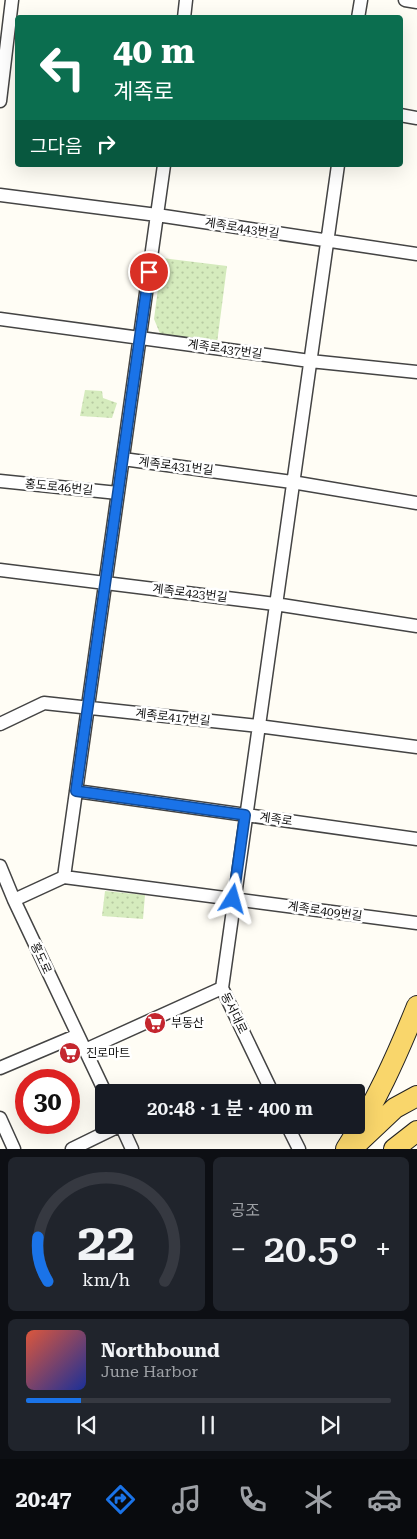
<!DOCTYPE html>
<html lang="ko">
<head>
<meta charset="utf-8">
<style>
  :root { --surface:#171b24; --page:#20242c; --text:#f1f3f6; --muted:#9ea1a6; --line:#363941; --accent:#1a73e8 }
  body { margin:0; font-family:"Roboto Serif","Noto Sans KR",serif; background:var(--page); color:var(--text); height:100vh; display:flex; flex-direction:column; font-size:19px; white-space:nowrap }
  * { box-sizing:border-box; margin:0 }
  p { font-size:16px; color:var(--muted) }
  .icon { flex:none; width:28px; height:28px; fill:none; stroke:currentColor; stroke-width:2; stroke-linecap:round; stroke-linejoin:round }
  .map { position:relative; height:1149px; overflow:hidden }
  .side { display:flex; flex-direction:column; gap:8px; padding:8px; background:#0d0f14; flex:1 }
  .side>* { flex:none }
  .top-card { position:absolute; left:15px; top:15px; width:388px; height:152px; border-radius:5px; box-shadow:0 5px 20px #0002; background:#0b6e4f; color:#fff; overflow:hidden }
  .speed { position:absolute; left:15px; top:1069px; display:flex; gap:10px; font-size:25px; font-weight:700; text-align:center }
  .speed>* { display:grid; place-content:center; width:65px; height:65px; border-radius:50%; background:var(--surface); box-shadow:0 5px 20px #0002; line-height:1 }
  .speed .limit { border:8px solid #d22; background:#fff; color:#111 }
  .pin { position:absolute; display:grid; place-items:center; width:42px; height:42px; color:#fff; margin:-21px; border:2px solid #fff; border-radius:50%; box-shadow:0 1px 5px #0007 }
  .me { position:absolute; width:55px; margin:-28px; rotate:8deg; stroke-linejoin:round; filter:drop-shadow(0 0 4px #0008) }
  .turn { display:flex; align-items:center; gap:18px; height:105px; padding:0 15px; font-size:22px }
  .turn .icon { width:65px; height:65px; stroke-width:2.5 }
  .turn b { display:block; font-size:35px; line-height:42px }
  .then { display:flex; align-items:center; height:48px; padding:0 15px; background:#0003; gap:10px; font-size:19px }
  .big { font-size:38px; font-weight:600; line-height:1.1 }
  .side .card { flex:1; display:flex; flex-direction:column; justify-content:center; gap:8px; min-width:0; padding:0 18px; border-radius:8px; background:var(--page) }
  .side .dial { align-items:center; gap:0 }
  .dial svg { height:130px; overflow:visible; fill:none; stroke:var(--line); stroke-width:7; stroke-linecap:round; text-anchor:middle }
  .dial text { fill:var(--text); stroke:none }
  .song { display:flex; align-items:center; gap:15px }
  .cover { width:60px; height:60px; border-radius:8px; background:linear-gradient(135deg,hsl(10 70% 55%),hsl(230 70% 35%)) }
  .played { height:5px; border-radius:2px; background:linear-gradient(90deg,var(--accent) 15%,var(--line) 15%) }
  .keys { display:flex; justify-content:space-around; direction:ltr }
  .heat { display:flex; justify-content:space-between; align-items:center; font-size:28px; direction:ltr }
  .side .tiles { flex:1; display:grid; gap:8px; grid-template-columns:1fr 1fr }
  .card:last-child { grid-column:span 2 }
  .trip { position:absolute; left:95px; top:1084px; width:270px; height:50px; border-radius:5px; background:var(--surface); box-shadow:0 5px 20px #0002; font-weight:600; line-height:50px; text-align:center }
  .dock { display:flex; height:80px; justify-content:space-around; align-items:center; background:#090b0e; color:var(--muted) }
  .dock .icon { width:35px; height:35px }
  .dock .selected { color:var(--accent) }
  .dock b { font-size:22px; color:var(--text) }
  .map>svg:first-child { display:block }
</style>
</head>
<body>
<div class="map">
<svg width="417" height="1149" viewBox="0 0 417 1149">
  <defs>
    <pattern id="grass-dots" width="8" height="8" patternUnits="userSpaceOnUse" patternTransform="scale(1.25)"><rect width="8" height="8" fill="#d5ebbd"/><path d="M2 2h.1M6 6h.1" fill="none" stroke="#b6c8a1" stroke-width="1.8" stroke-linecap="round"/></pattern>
  </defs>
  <rect width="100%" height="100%" fill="#fffdf5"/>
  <path fill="url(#grass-dots)" d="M162,258l65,8 -10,77 -56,-7 -7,-17z
    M85,390l17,1 1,7 14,5 -5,15 -32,-2z
    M105,891l40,4 -2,24 -41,-3z"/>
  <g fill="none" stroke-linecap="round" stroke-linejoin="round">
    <g stroke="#444" stroke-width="15">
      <path id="street" d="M405,0l12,2
        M184,18l2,-18
        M358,18l3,-18
        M0,101l12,-101
        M400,115l17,3
        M0,195l157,20 260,39
        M0,319l310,42 107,11
        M123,459l169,23 125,21
        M0,481l118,12
        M0,570l275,34 142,22
        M0,724l44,-21 214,23 159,21
        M76,791l341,48
        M0,866l14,34 91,192
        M64,877l100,-712
        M14,900l50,-23 353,46
        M85,1050l137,-62
        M0,1068l78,-33
        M272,1092l-50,-104 116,-823
        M0,1118l14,31
        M121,1125l11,24
        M287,1125l12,24
        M72,1149l49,-24"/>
    </g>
    <g stroke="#222" stroke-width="22">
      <path id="primary" d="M360,1141l35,-33 22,-12
        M346,1149c30,-47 50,-91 71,-143
        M394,1149l23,-18"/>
    </g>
    <use href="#street" stroke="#fff" stroke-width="12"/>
    <use href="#primary" stroke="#f9d66b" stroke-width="20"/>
  </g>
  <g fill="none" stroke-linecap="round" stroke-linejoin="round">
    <g stroke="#114b97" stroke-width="12">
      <path id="route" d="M149,272l-73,519 169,24 -12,84"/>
    </g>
    <use href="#route" stroke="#1a73e8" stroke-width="9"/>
  </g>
  <defs>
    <g id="supermarket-disc" transform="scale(1.125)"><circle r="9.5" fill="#c4262e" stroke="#fff"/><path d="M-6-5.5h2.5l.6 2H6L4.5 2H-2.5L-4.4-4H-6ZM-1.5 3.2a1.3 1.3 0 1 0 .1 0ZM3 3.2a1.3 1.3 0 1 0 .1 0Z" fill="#fff"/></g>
  </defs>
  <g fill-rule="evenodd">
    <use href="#supermarket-disc" x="155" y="1023"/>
    <use href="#supermarket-disc" x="70" y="1053"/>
  </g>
  <g text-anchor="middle" stroke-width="5" stroke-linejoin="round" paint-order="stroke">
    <g font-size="12" fill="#111" stroke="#fff">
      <text transform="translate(242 228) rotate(9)" y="4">계족로443번길</text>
      <text transform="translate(225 349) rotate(8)" y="4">계족로437번길</text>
      <text transform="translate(176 466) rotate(7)" y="4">계족로431번길</text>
      <text transform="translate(59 487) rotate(6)" y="4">홍도로46번길</text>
      <text transform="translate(190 593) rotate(7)" y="4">계족로423번길</text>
      <text transform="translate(173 717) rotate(6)" y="4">계족로417번길</text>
      <text transform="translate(276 819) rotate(8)" y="4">계족로</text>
      <text transform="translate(325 911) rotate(8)" y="4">계족로409번길</text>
      <text transform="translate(41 958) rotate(65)" y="4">홍도로</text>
      <text transform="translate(234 1013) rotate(64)" y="4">동서대로</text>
    </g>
    <g font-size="12" fill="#111" stroke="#fff" text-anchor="start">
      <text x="171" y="1027">부동산</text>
      <text x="86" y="1057">진로마트</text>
    </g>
  </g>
</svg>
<div class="speed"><div class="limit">30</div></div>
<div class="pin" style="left:149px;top:272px;background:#d93025"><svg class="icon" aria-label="arrive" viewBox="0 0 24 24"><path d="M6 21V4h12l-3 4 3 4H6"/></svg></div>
<svg class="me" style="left:233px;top:899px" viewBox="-20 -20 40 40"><path d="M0-17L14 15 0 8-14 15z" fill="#1a73e8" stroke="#fff" stroke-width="4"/></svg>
<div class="trip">20:48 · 1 분 · 400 m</div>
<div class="top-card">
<div class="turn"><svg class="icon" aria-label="left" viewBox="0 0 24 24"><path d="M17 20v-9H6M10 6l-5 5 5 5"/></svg><div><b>40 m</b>계족로</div></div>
<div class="then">그다음<svg class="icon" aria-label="right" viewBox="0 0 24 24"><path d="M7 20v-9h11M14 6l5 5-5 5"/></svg></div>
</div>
</div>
<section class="side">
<div class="tiles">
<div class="card dial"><svg viewBox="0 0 100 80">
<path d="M14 69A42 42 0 1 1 86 69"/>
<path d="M14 69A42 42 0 0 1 8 42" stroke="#1a73e8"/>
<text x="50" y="56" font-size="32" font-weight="700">22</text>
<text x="50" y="72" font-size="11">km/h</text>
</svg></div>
<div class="card"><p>공조</p>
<div class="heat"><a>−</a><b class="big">20.5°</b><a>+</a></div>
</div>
<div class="card">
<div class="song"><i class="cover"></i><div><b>Northbound</b><p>June Harbor</p></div></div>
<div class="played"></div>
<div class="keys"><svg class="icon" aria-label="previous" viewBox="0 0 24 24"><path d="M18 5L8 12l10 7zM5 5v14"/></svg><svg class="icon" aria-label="pause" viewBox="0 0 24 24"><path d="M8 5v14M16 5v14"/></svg><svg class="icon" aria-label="next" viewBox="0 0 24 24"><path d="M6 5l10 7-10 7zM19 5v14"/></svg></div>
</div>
</div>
</section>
<nav class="dock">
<b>20:47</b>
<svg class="icon selected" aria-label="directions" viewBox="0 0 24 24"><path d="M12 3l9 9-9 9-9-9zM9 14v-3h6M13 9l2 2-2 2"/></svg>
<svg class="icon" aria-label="music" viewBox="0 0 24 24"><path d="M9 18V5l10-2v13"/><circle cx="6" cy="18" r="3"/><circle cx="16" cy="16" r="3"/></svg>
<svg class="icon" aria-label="phone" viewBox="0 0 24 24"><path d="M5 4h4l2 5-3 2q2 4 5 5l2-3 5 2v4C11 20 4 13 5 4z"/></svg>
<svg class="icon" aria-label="climate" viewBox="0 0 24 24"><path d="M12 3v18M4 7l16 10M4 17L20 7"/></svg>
<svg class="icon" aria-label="car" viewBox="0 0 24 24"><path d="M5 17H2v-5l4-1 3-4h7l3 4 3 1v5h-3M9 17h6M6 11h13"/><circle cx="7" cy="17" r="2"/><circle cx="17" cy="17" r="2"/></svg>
</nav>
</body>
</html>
